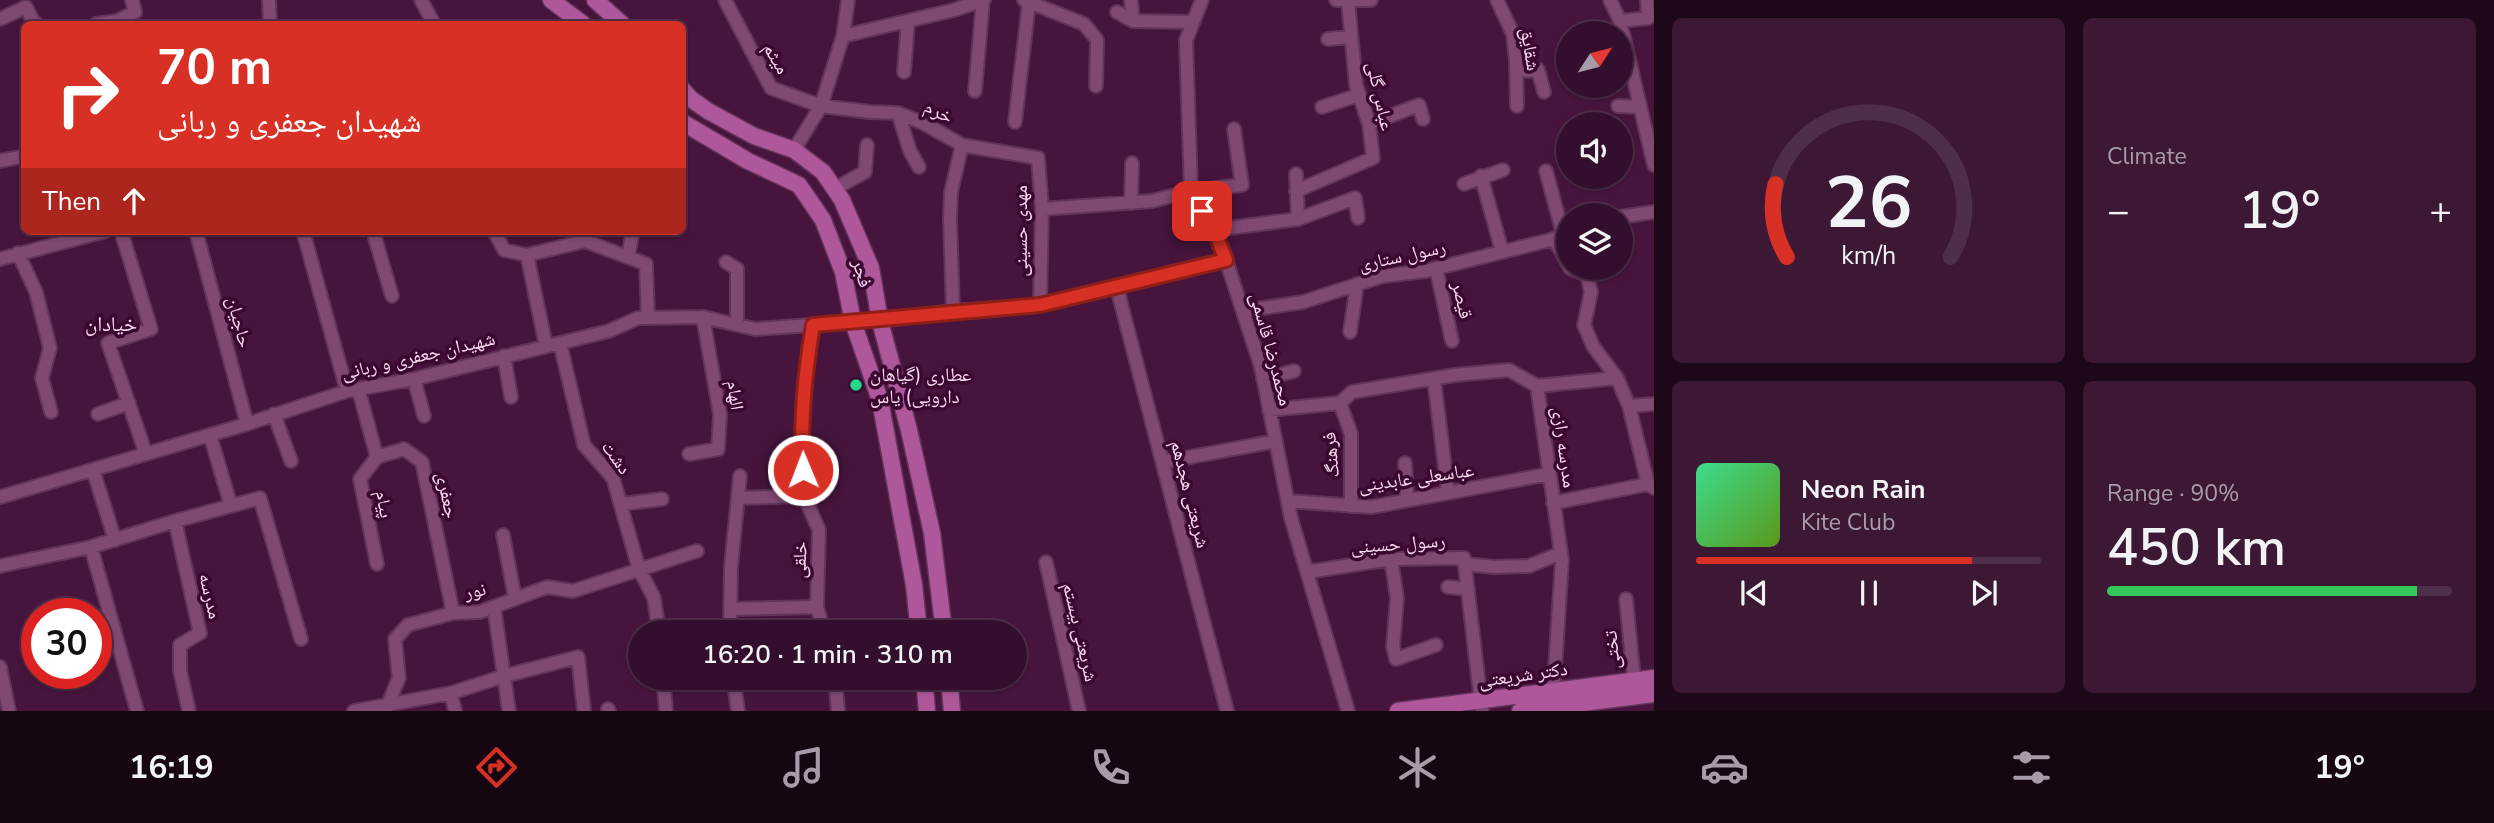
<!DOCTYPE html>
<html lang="en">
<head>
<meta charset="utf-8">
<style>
  :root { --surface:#340f2d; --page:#3c1835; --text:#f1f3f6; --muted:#a99caa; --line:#4e2f49; --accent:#d93025 }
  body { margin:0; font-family:"Nunito Sans","Noto Naskh Arabic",sans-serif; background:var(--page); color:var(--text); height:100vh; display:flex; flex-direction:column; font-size:26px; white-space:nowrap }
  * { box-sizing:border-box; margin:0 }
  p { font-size:23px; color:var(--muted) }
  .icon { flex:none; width:38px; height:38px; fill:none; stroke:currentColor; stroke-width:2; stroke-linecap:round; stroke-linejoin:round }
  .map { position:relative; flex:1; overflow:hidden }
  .sheet { display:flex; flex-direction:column; gap:18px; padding:18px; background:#1d0819; width:840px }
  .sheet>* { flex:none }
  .top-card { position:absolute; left:21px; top:21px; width:665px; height:214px; border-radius:10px; box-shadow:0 2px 5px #0004,0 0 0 2px var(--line); background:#d93025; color:#fff; overflow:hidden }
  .needle { width:46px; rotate:54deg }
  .controls { position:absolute; left:1556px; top:21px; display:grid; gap:14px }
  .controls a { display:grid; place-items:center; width:77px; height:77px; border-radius:50%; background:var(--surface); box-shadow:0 2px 5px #0004,0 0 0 2px var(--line); font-size:35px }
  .speed { position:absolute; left:21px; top:598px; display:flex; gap:14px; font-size:35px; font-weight:700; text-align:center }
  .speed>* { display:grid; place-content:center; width:91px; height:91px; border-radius:50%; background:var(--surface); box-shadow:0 2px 5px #0004,0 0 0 2px var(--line); line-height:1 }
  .speed .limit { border:10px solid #d22; background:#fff; color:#111 }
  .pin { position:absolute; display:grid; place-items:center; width:60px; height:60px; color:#fff; margin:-30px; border-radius:14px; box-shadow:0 4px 10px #0006 }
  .me { position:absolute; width:77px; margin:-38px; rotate:359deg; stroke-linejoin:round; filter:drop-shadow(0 0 5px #0008) }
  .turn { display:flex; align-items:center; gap:24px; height:147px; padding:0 21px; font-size:32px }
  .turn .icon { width:91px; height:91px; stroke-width:2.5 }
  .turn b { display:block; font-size:49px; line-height:60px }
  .then { display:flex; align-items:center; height:66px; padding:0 21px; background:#0003; gap:14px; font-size:26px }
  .big { font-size:52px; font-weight:600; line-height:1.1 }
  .sheet .card { flex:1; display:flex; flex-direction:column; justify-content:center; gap:10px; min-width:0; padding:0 24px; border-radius:10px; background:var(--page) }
  .sheet .dial { align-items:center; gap:0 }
  .dial svg { height:182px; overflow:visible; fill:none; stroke:var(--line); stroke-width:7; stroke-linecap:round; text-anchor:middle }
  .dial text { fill:var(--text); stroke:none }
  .song { display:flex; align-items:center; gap:21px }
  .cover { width:84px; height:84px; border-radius:10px; background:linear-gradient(135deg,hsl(150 70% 55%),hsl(90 70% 35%)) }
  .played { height:7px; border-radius:4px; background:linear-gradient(90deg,var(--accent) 80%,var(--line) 80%) }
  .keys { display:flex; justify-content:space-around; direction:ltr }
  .heat { display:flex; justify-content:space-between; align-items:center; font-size:38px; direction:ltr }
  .charge { height:10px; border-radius:5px; background:linear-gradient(90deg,#34c759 90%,var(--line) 0) }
  .sheet .tiles { flex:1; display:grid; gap:18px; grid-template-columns:repeat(2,1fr) }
  .trip { position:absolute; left:628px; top:620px; width:399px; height:70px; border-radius:35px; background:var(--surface); box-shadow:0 2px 5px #0004,0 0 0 2px var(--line); font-weight:600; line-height:70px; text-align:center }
  .tabs { display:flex; height:112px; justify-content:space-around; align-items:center; background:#150612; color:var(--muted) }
  .tabs .icon { width:49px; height:49px }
  .tabs .selected { color:var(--accent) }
  .tabs b { font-size:32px; color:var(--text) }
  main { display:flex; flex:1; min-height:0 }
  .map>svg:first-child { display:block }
</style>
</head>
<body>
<main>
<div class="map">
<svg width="1654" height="711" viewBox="0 0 1654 711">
  <rect width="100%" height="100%" fill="#46143c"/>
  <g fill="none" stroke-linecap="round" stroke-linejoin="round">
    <g stroke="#633459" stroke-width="16">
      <path id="minor" d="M269,0l1,24
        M421,0l13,24
        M725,0l46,88 50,18 49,6 28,1 25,10 39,22 76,13 4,51 -2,96
        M1024,0l60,24 13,16 -1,46
        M1131,0l2,21 60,1
        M1202,0l-16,40 5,151 23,39 12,30 35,107 30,151 57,193
        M1336,0h35
        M1497,0l16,34 3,27 1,45
        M1610,0l10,21 34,144
        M26,7l7,14 4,3
        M1117,12l16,9
        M0,19l26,-12
        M1620,21l28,-3 -1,-18
        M96,24l21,-3 18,-9 -3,-12
        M843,36l111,-26 30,-10
        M1328,39l23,-2
        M1516,71l22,-1 6,22
        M904,72l4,-51
        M975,91l8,-91
        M1618,106l22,1
        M1322,107l37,-12
        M898,113l12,38 9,16
        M1015,122l14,-120
        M1369,124l50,-19 4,14
        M794,150l27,-44 22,-70 5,-36
        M0,161l24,-5
        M1546,171l17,63
        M1296,174l2,45
        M1481,176l21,75
        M1464,184l39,-14
        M834,189l31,-17 2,-27
        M1296,191l77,-33 -4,-34 -13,-39 -8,-84
        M1131,203l1,-40
        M1042,209l110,-8 39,-10 51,-6 -8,-56
        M1620,217l34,-5
        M1214,230l84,-11 57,-21 3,20
        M121,231l30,98 -43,14 38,111
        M196,231l51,193
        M303,231l44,160
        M373,231l19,65
        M494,231l10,19 23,5 58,-14 61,23 2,54
        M1554,239l14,25
        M18,253l18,39 14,56 -8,30 9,34
        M527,255l19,91
        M628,257l5,-26
        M0,259l106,-28
        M726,262l11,7v56
        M1436,268l16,73
        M1570,268l17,7 4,17 -7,33 9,21 24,32 12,28 19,78
        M1117,288l110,423
        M953,311l-3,-93 1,-26 11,-47
        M1243,311l60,-9 80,-26 43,-5 128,-32 14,-7
        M880,321l73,-10 87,-6 186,-45
        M813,325l-5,28 -7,91 3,52 15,34 -2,77 7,25
        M1350,332l7,-48
        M560,343l24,102 29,33 26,91 15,29 5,34
        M504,356l7,41
        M414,379l10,37
        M1263,379l31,-8
        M1434,379l14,113
        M1537,386l80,-8
        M358,388l19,69 27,-8 18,13 31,151
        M1340,403l11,31v72
        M1629,406l25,-2
        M1269,410l71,-7 12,-11 103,-17 54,-5 28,16 25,174 -9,140
        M98,414l31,-11
        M274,414l17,47
        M210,435l21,71
        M689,454l29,-5 2,-34 -17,-98
        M1163,462l113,-21
        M1405,463l2,36
        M93,470l22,70
        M0,497l247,-73 100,-33 67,-12 195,-48 29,-13 65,-1 52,12 98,-7
        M738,498l66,-2
        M1288,501l84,6 177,-33
        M1553,503l95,-19 6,4
        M622,504l40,-5
        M175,521l25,112 -20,12v26l9,40
        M503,535l12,63
        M91,547l46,164
        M1391,559l6,39 -4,49 3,12 40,-14
        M1046,562l33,149
        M377,564l-17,-85 17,-22
        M1465,564l29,3 35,-1 32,-13
        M0,566l91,-19 84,-26 85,-23 41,141
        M1307,572l84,-13 73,-1 18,153
        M1448,587l20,2
        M1626,599l9,90
        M494,607l15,104
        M730,609l87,-2
        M730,632l1,-65 9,-91
        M0,667l9,44
        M663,677l3,34
        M733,677l5,34
        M835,677l3,34
        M451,693l4,18
        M608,709l1,2
        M354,711l97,-18 53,-17 74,-19 6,54
        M385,711l14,-33 -4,-39 13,-14 45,-12 27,-1 67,-25 26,4 124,-40"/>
    </g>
    <g stroke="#633459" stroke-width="19">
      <path id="secondary" d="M551,0l32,24
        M595,0l27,24
        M682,89l9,10 17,12 46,25 40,14 29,22 19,28 29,68 9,53 29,109 23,103 12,99
        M682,122l66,39 51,24 24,35 20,52 10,50 27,78 34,185 5,47
        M924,677l3,34
        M949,677l3,34
        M1398,711l256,-33
        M1520,711l134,-17"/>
    </g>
    <use href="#minor" stroke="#7f4972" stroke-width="12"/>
    <use href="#secondary" stroke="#ae579a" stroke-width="16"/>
  </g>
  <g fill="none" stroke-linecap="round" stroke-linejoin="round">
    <g stroke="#8d1f18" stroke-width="18">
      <path id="route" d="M803,470c-3,-48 2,-98 10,-145l227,-20 186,-45 -12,-30 -12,-19"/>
    </g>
    <use href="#route" stroke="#d93025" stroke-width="12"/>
  </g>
  <circle fill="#22d887" stroke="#3a0831" stroke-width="2.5" cx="856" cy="385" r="7"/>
  <g text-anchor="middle" stroke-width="7" stroke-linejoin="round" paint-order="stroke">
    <g font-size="19" fill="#fbdbf1" stroke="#3a0831">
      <text transform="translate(1531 49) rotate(81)" y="7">شقایق</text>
      <text transform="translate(777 58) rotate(60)" y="7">میثم</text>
      <text transform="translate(1381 96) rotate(78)" y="7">عباس گلی</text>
      <text transform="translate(939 111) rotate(27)" y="7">خرم</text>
      <text transform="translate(1020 231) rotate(-90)" y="7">مهدی حسینی</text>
      <text transform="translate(1402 255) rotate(-12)" y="7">رسول ستاری</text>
      <text transform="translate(863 273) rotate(75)" y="7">فجر</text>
      <text transform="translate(1463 300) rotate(77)" y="7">قیصر</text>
      <text transform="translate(240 322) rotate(75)" y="7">حاجیان</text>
      <text transform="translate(1272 349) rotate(75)" y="7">محمدرضا قاسمی</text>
      <text transform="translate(418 355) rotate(-13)" y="7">شهیدان جعفری و ربانی</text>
      <text transform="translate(736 395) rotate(82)" y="7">الهام</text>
      <text transform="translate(1565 447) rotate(82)" y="7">مدرسه رازی</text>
      <text transform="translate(1330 455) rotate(-95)" y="7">فرهنگ</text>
      <text transform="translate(617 457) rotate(54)" y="7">دشت</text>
      <text transform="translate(1416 477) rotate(-8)" y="7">عباسعلی عابدینی</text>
      <text transform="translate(1191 494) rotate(76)" y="7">شریعتی هجدهم</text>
      <text transform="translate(448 495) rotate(78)" y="7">جعفری</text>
      <text transform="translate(385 504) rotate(79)" y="7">پیام</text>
      <text transform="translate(1398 543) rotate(-4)" y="7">رسول حسینی</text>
      <text transform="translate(799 560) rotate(-88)" y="7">خلقی</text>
      <text transform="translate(475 590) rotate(-11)" y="7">نور</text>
      <text transform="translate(211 596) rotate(77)" y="7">مدرسه</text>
      <text transform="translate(1081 632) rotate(77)" y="7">شریعتی بیستم</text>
      <text transform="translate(1611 650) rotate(-95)" y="7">تختی</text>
      <text transform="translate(1523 674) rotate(-8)" y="7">دکتر شریعتی</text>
    </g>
    <g font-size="19" fill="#fbdbf1" stroke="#3a0831" text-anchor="start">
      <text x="870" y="381">عطاری (گیاهان<tspan x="870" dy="22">دارویی) یاس</tspan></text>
    </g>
    <g font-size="21" fill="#fbdbf1" stroke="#3a0831">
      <text x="111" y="331">خیادان</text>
    </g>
  </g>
</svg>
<div class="controls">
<a><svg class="needle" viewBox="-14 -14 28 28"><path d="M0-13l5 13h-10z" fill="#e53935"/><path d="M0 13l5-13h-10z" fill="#a99caa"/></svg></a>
<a><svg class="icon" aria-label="sound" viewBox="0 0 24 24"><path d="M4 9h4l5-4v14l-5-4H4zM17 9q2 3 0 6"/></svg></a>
<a><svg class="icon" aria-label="layers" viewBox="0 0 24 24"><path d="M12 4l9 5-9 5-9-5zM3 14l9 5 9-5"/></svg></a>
</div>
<div class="speed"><div class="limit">30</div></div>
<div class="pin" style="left:1202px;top:211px;background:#d93025"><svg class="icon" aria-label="arrive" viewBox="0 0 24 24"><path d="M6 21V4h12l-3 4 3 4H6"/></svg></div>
<svg class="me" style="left:803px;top:470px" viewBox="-20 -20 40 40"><circle r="17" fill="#d93025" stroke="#fff" stroke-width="3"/><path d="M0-11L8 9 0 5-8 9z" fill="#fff"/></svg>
<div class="trip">16:20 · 1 min · 310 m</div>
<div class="top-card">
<div class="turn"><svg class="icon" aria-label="right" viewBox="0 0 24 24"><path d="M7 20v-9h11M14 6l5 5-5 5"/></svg><div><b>70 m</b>شهیدان جعفری و ربانی</div></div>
<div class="then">Then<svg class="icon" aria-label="ahead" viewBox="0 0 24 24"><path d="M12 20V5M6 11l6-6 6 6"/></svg></div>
</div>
</div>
<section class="sheet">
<div class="tiles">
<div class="card dial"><svg viewBox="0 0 100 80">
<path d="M14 69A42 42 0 1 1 86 69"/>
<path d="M14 69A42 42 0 0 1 9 37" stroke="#d93025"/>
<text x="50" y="56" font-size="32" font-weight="700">26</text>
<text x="50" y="72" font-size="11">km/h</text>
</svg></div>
<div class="card"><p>Climate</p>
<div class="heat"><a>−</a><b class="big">19°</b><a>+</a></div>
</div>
<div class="card">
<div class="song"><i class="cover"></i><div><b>Neon Rain</b><p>Kite Club</p></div></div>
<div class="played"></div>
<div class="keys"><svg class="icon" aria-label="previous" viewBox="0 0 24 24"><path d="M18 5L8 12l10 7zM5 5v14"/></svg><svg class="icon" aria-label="pause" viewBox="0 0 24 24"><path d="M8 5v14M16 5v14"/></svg><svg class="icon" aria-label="next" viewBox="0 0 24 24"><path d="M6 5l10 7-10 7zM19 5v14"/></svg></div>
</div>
<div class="card"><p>Range · 90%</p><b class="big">450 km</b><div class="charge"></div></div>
</div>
</section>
</main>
<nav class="tabs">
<b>16:19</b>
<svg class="icon selected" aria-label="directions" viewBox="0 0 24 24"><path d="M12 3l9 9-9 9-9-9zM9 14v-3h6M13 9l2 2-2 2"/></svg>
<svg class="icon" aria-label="music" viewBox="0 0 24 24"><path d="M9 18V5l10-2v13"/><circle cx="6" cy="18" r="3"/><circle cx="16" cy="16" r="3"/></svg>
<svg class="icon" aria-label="phone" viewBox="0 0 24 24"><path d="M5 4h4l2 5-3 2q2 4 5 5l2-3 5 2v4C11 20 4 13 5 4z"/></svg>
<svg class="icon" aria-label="climate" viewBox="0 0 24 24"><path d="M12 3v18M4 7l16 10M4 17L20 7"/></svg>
<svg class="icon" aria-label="car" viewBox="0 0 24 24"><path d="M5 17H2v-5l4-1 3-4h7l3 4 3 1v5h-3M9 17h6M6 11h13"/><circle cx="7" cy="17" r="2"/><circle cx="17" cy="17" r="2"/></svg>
<svg class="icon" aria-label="filters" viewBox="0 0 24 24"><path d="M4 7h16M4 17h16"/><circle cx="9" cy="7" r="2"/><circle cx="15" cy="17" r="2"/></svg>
<b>19°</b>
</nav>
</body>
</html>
